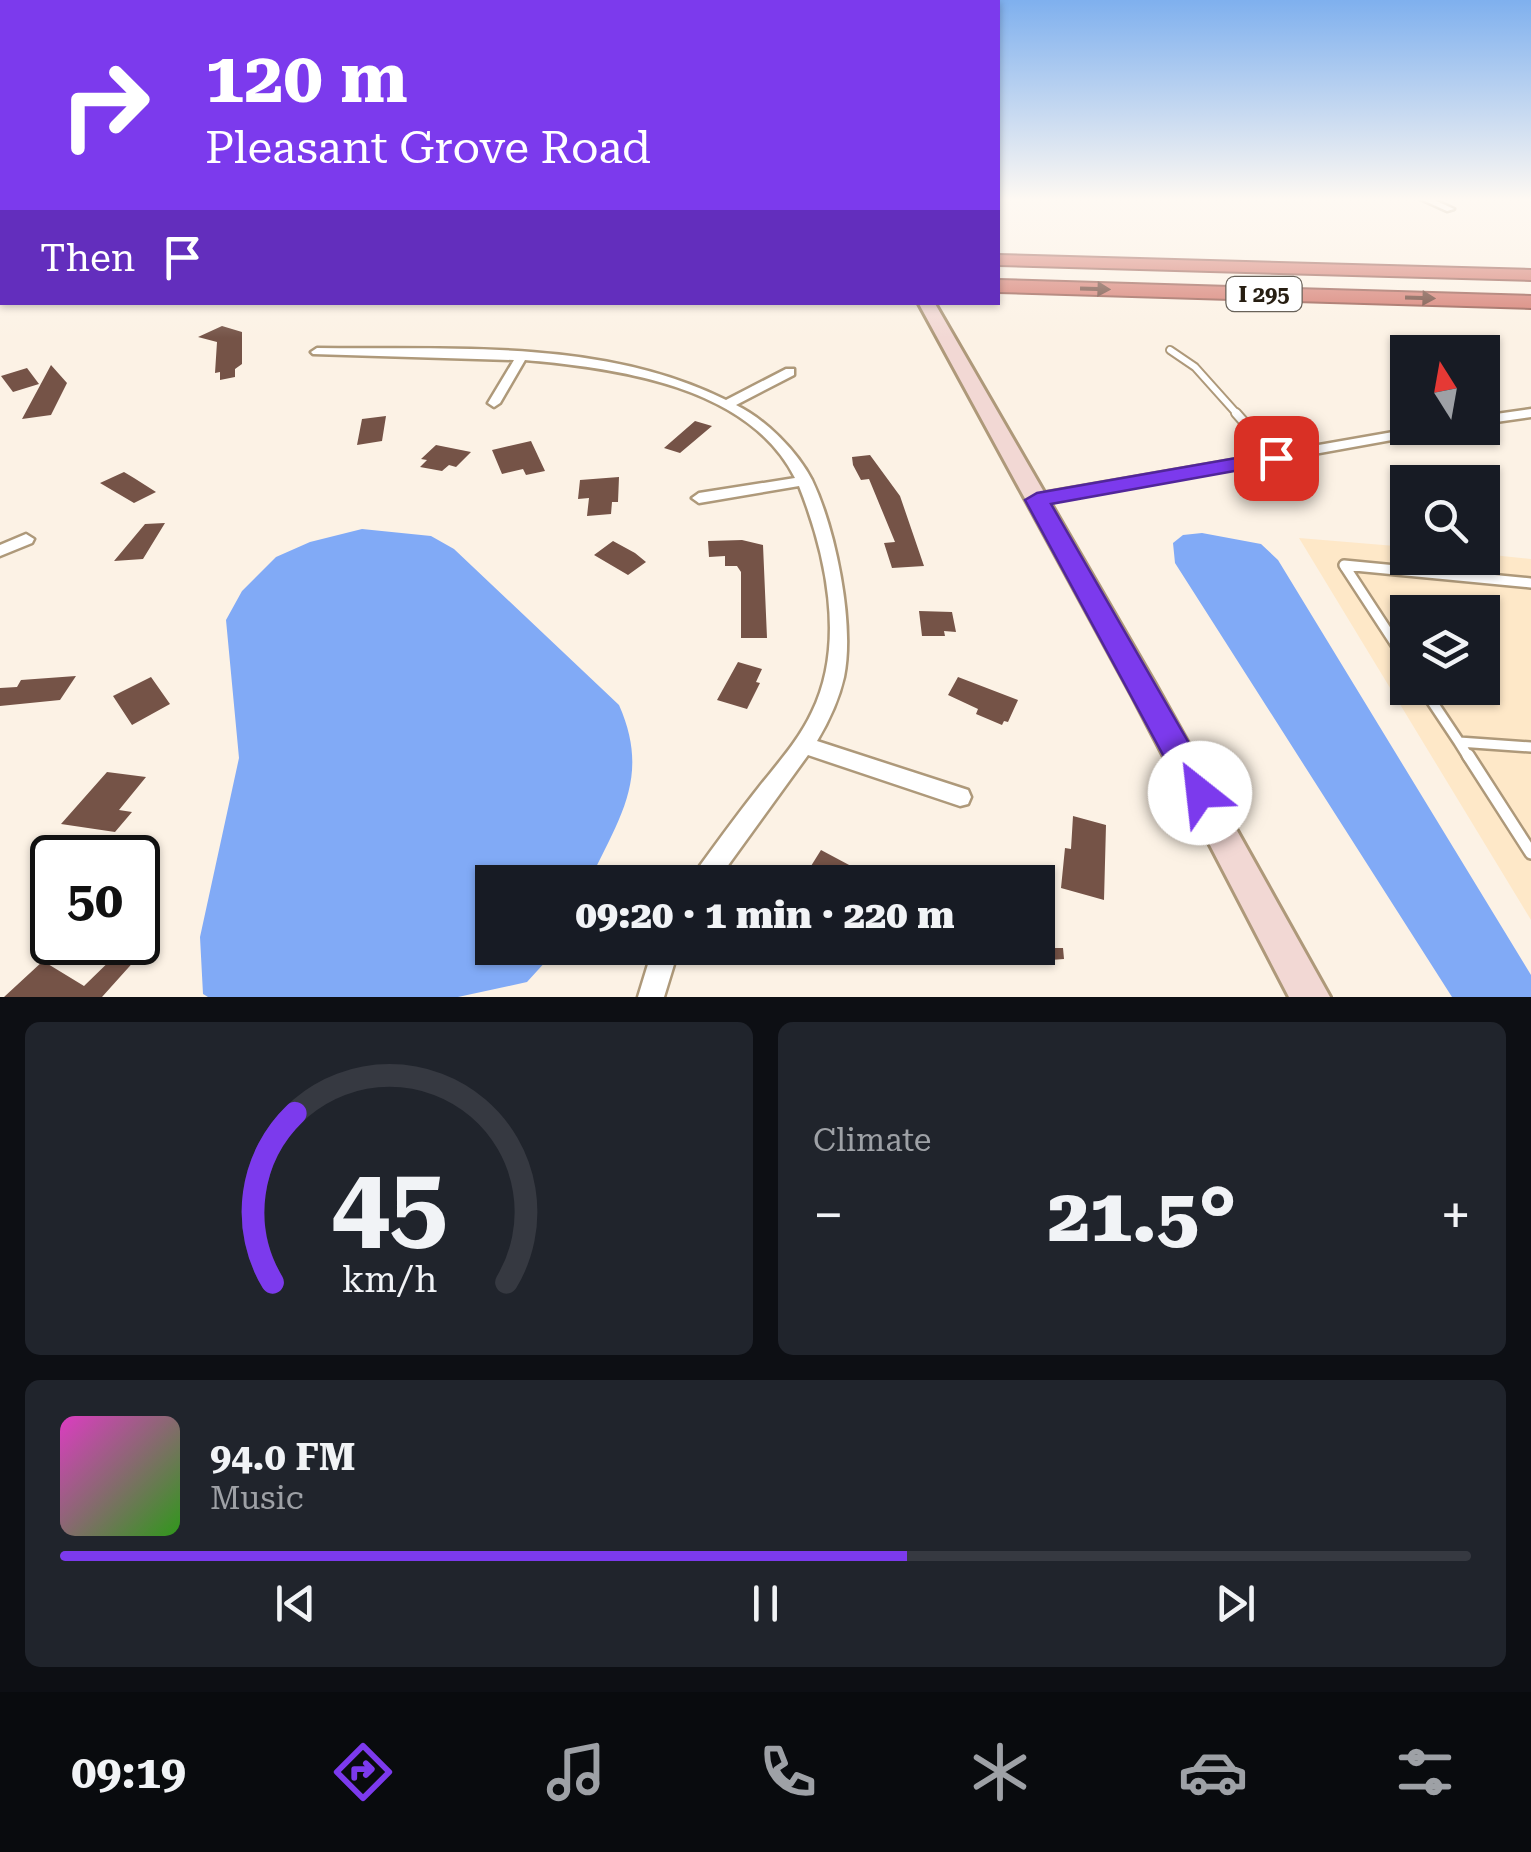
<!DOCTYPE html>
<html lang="en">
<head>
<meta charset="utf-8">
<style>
  :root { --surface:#171b24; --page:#20242c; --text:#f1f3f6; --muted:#9ea1a6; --line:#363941; --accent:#7c3aed }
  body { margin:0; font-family:"Roboto Serif",serif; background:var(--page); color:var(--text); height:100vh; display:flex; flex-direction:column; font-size:38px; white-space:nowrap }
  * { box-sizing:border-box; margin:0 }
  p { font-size:32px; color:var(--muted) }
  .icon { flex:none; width:55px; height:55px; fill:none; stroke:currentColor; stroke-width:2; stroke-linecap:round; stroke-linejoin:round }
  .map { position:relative; height:997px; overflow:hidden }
  .drawer { display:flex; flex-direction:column; gap:25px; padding:25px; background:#0d0f14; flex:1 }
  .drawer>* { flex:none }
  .guide { position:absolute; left:0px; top:0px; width:1000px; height:305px; box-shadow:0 2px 8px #0004; background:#7c3aed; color:#fff; overflow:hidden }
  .needle { width:65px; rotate:349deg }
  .tools { position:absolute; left:1390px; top:335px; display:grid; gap:20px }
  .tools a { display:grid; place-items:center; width:110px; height:110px; border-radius:0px; background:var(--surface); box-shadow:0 2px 8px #0004; font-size:50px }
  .speed { position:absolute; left:30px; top:835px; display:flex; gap:20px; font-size:50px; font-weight:700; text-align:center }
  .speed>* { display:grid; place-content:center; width:130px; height:130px; border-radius:50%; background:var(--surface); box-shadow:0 2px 8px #0004; line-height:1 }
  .speed .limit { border:5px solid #111; border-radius:15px; background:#fff; color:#111 }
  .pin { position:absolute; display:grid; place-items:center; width:85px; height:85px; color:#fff; margin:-42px; border-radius:20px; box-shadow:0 5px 15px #0006 }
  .me { position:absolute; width:110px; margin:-55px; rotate:331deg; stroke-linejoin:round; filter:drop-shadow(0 0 8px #0008) }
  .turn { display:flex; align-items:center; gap:35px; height:210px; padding:0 40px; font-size:45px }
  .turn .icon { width:130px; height:130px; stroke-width:2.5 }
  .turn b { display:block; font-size:70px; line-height:85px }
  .then { display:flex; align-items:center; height:95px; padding:0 40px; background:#0003; gap:20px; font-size:38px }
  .big { font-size:75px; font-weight:800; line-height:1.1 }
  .drawer .tile { flex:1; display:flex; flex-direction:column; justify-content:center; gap:15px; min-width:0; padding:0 35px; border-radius:15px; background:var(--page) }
  .drawer .dial { align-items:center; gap:0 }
  .dial svg { height:260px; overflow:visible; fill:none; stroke:var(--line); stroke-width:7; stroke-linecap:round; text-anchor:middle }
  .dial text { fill:var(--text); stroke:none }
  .song { display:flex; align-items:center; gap:30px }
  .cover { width:120px; height:120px; border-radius:15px; background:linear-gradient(135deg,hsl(310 70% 55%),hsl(110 70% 35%)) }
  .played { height:10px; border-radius:5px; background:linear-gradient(90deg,var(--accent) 60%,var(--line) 60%) }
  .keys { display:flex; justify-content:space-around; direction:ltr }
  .heat { display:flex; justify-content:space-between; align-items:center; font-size:55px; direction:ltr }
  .drawer .tiles { flex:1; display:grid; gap:25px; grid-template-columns:1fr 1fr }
  .tile:last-child { grid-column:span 2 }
  .trip { position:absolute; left:475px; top:865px; width:580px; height:100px; border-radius:0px; background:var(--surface); box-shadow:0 2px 8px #0004; font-weight:800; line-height:100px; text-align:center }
  .dock { display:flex; height:160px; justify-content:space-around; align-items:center; background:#090b0e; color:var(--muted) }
  .dock .icon { width:70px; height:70px }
  .dock .selected { color:var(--accent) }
  .dock b { font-size:45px; color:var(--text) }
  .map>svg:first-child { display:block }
</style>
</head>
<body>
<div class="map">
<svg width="1531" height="997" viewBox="0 0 1531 997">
  <rect width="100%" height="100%" fill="#fcf2e5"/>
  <path fill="#fee8c8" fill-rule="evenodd" d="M1299,538l108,9 1,11h74l1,-4 48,5v361zM1408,612h74v76h-74z"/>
  <path fill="#81aaf6" d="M362,529l69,7 23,13 165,156c32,72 0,113 -30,177h-97v66h66l-31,34 -69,15h-250l-5,-3 -3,-57 39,-179 -13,-138 16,-29 34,-34 34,-15z
    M1202,533l59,11 17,16 253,415v22h-79l-277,-434 -2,-20 10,-8z"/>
  <path fill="#755347" d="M222,326l20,6v32l-7,5v8l-15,3v-8l-5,1 2,-31 -19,-5z
    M51,365l16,18 -16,32 -29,4z
    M27,368l12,16 -26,8 -12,-16z
    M386,416l-4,25 -25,4 5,-26z
    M695,421l17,5 -32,27 -16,-5z
    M531,441l14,30 -19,4 -3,-6 -21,5 -10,-24z
    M436,445l35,7 -15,15 -7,-2 -7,6 -22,-4 7,-7 -6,-1z
    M870,455l30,41 24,70 -32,2 -8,-25 11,-1 -26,-63 -8,1 -8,-15 -1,-8z
    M124,472l10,6 22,14 -22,11 -34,-20z
    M619,477l-1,25h-6l-1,12 -24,2 2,-18 -11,1 2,-19z
    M165,523l-22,36 -29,2 31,-37z
    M742,540l21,5 4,93h-26v-66l-4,-6h-12v-10l-16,1 -1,-16z
    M613,541l22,12 11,9 -18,13 -34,-20z
    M919,611l33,1 4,20 -12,-1 1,5h-23z
    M738,662l24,7 -6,13 4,1 -13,26 -30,-9z
    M76,676l-16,24 -60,6v-18l17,-1 4,-7z
    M151,677l19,27 -38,21 -19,-29z
    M958,677l60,23 -10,22 -4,-1 -2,4 -26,-11 2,-5 -30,-14z
    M107,772l39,5 -27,33 13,2 -17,20 -54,-8z
    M1073,816l33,9 -2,75 -43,-12 4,-40 6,1z
    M821,850l60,32h-80z
    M1018,948h45l1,11 -41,3z
    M122,949l15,9 -35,39h-98l39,-36 41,25z"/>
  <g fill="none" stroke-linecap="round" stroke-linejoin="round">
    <g stroke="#ae997a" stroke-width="10">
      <path id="lane-far3" d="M1170,350l25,17 43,48"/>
    </g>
    <g stroke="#ae997a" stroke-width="12">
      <path id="lane-far2" d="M1236,413l40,45
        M1345,567h18"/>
    </g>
    <g stroke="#ae997a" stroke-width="14">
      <path id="lane-far1" d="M1408,663l-64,-98 187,18
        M1423,688l36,54
        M1469,758l-10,-16 72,5"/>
    </g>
    <g stroke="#ae997a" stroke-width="16">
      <path id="lane" d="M1468,755l63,98"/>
    </g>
    <g stroke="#ae997a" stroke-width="5">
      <path id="street" d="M1418,198h12l24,11 -7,2z
        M317,348c135,2 285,-10 409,52l60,-31h8v6l-58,30c29,14 61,46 76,75 23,48 43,143 32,197 -5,22 -15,44 -27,64l151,49 3,7 -3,7 -8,2 -152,-51 -92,127h-26l4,-8c21,-29 42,-58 65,-87 19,-24 40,-47 53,-75 34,-69 14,-158 -13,-226l-100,17 -7,-5 7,-5 96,-15c-46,-92 -178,-110 -270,-118l-25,43 -6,4 -6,-4 26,-43 -201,-6 -2,-2z
        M1531,409v8l-49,7v-8z
        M1416,428h27l-7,4 -399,72 -8,-5 8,-5z
        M26,534l8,5 -2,4 -32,13v-11z
        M653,948h26l-15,49h-26z"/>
    </g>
    <g stroke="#ae997a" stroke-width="6">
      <path id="secondary" d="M918,302h16l221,382 175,313h-41l-157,-302z"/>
    </g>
    <g stroke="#985b50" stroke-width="4">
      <path id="highway" d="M0,226h2v10h-2z
        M0,251h2v10h-2z
        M998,255l533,15v10l-533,-15z
        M998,280l533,16v12l-533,-16z"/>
    </g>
    <use href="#lane-far3" stroke="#fff" stroke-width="6"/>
    <use href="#lane-far2" stroke="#fff" stroke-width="8"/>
    <use href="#lane-far1" stroke="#fff" stroke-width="9"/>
    <use href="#lane" stroke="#fff" stroke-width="11"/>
    <use href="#street" fill="#fff" fill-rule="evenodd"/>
    <use href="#secondary" fill="#f2d8d4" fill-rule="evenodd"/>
    <use href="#highway" fill="#d57c71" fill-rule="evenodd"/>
  </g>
  <defs><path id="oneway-solid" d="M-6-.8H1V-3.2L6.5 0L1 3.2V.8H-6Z" transform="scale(2.5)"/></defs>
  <g fill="#6d4438">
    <use href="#oneway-solid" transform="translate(1095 289) rotate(2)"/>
    <use href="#oneway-solid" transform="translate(1420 298) rotate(2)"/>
  </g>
  <linearGradient id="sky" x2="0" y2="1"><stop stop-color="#7fb0ee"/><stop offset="0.59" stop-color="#fef9f3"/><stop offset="1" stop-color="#fef9f3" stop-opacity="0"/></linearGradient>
  <rect width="1531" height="338" fill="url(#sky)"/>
  <path fill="#7c3aed" stroke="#51269a" stroke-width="2.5" d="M1276,451l8,2 3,5 -3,4 -233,42 161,279 5,10 -5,10 -12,4 -11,-4 -164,-303 12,-7z"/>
  <g text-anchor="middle" stroke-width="10" stroke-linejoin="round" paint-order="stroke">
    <rect fill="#fff" stroke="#686259" stroke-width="2.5" x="1226.5" y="277" width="75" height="34" rx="8"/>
    <g font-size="22" font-weight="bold" fill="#271e12">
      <text x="1264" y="302">I 295</text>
    </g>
  </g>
</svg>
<div class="tools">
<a><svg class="needle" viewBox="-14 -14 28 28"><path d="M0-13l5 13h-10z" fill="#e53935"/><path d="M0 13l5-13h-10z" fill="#9ea1a6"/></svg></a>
<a><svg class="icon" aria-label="search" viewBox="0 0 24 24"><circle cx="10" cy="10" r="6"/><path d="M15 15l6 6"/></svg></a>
<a><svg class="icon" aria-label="layers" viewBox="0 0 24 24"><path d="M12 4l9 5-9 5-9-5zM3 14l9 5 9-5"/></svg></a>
</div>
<div class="speed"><div class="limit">50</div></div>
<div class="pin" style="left:1276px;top:458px;background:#d93025"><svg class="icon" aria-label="arrive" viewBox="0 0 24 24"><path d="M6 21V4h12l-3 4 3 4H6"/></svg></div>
<svg class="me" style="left:1200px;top:793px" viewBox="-20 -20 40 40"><circle r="19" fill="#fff"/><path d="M0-13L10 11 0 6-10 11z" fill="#7c3aed"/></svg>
<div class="trip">09:20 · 1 min · 220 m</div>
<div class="guide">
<div class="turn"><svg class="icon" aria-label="right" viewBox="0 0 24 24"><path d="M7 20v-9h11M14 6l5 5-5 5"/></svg><div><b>120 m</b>Pleasant Grove Road</div></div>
<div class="then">Then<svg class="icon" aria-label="arrive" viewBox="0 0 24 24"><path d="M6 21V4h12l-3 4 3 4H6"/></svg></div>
</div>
</div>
<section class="drawer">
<div class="tiles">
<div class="tile dial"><svg viewBox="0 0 100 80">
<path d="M14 69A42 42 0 1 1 86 69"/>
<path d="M14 69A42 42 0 0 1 21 17" stroke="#7c3aed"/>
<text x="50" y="56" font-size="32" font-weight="700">45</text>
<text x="50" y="72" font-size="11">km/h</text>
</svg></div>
<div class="tile"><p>Climate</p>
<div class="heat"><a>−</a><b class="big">21.5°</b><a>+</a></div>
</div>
<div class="tile">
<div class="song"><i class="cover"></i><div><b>94.0 FM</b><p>Music</p></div></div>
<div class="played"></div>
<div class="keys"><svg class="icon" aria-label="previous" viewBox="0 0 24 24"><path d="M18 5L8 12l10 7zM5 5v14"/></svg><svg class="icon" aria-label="pause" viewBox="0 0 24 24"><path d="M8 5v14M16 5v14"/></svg><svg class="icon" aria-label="next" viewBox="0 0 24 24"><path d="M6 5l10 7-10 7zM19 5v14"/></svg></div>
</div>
</div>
</section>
<nav class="dock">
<b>09:19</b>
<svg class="icon selected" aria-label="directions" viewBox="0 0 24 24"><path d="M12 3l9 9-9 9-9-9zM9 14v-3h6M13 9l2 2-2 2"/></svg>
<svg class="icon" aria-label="music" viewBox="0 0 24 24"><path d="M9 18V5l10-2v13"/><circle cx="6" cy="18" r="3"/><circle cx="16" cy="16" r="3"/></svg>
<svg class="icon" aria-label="phone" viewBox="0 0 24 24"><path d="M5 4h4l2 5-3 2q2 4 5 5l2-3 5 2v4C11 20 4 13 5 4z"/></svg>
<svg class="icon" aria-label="climate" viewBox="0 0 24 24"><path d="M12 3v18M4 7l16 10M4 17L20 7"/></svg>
<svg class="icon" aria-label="car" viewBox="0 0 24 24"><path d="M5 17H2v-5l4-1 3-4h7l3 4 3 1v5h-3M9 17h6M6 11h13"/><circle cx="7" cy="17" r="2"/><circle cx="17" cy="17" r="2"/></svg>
<svg class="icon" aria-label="filters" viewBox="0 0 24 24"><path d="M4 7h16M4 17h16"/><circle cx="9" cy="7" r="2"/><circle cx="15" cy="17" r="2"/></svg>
</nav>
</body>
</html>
